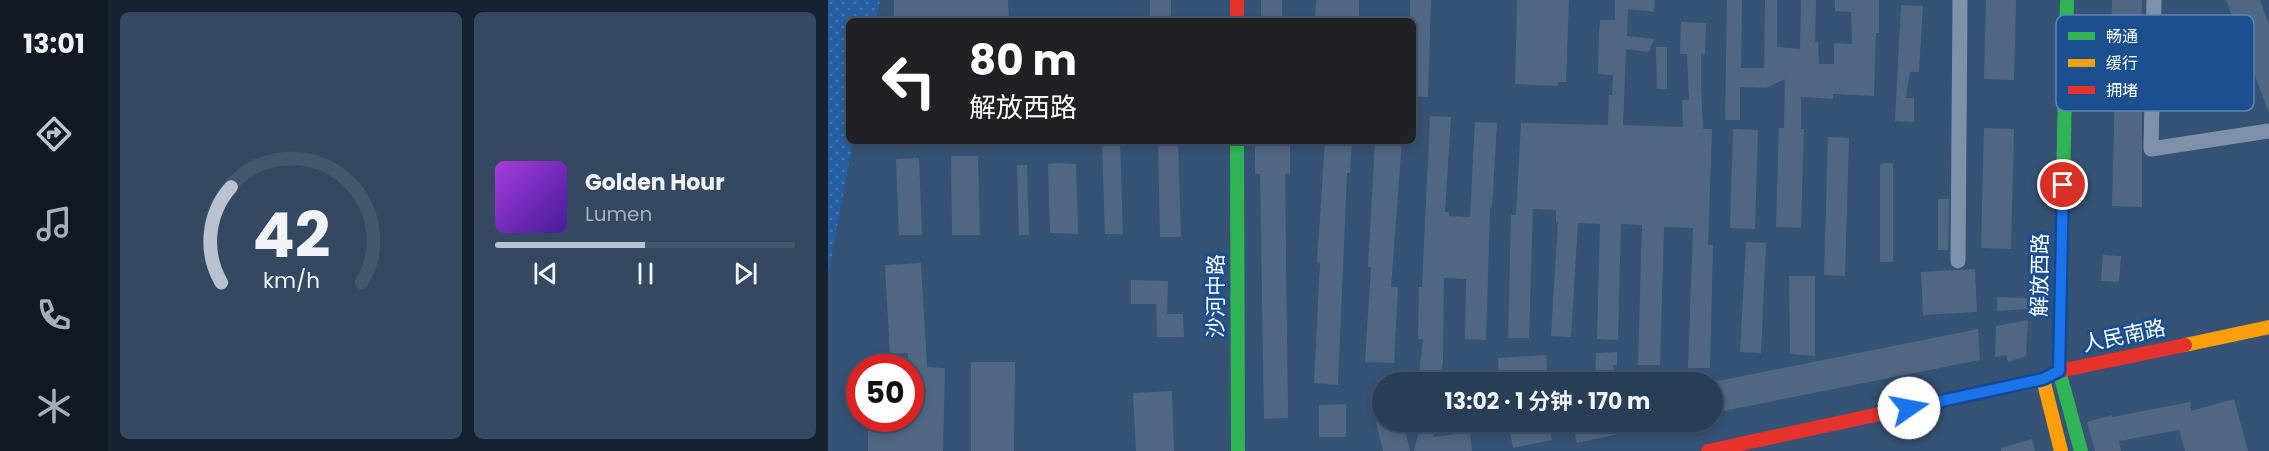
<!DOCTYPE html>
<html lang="zh">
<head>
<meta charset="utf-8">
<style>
  :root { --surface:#283e57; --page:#344961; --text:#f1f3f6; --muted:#a5aeba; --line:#44576d; --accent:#b9c2ce }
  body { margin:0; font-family:Poppins,"Noto Sans SC",sans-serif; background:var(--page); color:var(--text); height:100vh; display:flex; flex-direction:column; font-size:22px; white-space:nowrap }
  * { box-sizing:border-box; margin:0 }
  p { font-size:20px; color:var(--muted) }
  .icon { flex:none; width:33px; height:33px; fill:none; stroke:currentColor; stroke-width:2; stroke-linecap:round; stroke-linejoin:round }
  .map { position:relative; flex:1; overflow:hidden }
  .drawer { display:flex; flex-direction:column; gap:12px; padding:12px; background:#162230; width:720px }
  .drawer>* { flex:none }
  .hud { position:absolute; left:18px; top:18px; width:570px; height:126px; border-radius:9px; box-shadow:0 3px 9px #0003,0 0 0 2px var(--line); background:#202124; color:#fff; overflow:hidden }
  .speed { position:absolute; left:18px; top:354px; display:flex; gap:12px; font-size:30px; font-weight:700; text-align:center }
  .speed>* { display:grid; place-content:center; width:78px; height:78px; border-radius:50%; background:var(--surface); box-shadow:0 3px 9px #0003,0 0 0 2px var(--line); line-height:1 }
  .speed .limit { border:9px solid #d22; background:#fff; color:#111 }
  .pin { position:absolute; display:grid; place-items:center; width:51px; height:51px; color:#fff; margin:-26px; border:3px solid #fff; border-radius:50%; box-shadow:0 2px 6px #0007 }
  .me { position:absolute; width:66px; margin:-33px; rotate:78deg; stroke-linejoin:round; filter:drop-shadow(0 0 4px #0008) }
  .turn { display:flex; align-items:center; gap:21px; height:126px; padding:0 24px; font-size:27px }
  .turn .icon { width:78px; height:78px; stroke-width:2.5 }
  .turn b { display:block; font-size:42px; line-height:51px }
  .drawer .widget { flex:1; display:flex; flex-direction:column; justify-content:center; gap:9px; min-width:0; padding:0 21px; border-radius:9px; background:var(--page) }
  .drawer .dial { align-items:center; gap:0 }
  .dial svg { height:156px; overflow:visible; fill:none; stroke:var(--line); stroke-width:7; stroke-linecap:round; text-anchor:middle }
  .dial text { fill:var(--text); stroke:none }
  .song { display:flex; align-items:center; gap:18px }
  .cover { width:72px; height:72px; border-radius:9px; background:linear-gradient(135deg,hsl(280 70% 55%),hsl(260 70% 35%)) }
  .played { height:6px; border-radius:3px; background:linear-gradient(90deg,var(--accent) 50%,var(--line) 50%) }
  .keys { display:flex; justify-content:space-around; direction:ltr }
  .drawer .tiles { flex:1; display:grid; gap:12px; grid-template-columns:repeat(2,1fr) }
  .trip { position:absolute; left:544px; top:372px; width:351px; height:60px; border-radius:30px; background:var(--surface); box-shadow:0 3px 9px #0003,0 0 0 2px var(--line); font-weight:700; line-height:60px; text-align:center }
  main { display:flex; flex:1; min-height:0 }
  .tabs { display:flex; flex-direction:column; width:108px; justify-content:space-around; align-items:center; background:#101923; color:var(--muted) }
  .tabs .icon { width:42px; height:42px }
  .tabs .active { color:var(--accent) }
  .tabs b { font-size:27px; color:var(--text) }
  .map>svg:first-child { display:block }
</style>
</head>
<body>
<main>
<nav class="tabs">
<b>13:01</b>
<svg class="icon active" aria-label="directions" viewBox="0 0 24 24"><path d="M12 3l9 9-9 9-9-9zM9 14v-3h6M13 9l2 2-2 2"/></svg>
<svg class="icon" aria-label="music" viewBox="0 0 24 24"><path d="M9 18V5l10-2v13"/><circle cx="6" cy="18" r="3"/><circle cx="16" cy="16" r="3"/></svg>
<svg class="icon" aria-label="phone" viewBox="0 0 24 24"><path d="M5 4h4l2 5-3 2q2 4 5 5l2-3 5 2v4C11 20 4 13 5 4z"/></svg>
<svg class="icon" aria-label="climate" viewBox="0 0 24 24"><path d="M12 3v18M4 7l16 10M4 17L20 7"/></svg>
</nav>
<section class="drawer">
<div class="tiles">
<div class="widget dial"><svg viewBox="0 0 100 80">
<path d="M14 69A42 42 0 1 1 86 69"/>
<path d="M14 69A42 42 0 0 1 19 20" stroke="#b9c2ce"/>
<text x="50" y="56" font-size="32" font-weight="700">42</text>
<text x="50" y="72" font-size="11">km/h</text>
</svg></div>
<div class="widget">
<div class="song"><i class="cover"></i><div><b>Golden Hour</b><p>Lumen</p></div></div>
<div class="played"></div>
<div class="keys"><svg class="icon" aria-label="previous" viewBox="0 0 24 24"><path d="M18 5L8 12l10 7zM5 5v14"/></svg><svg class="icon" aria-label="pause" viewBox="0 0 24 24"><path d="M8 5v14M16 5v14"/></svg><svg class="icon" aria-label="next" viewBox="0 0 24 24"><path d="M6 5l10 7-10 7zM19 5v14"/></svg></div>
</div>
</div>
</section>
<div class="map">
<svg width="1441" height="451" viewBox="0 0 1441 451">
  <defs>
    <pattern id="park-dots" width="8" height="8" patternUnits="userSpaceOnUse" patternTransform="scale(1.5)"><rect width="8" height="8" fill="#265fa1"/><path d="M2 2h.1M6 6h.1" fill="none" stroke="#4777af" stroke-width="1.8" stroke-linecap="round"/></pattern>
  </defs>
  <rect width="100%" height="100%" fill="#365274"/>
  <path fill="url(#park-dots)" d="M0,0h52l-4,21h-27v120h4l-25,135z"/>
  <path fill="#506783" d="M66,0h114l1,21h-115z
    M322,0h21v21h-21z
    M433,0h21v21h-21z
    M488,0h43v21h-44z
    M582,0h21l-3,97 -15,-1v-75h-3z
    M689,0h52l-3,82h-8v4l-43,-2z
    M787,0h40l-1,12 -26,-3 -1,27 27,3 -5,13 -23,-3 -3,76 60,2 -1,-27h7l-2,-46h-7l1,-32 25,1 -1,32 -4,-1v34l2,41h9l-4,116h5l-3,123h-22l5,-140 -29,-1 -4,138h-22l4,-140 -21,-1 -3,116 -21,-1 3,-115 -22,-1 -7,114 -20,-1 7,-114h-2v-12l-23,-1 -4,129h-21l3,-123h5l5,-92 87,2 1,-30h3l1,-20 -15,-1 1,-41 1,-13h15z
    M899,0h15l-1,68h23l1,-68h12v47l23,2 1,-49h15l-1,42h3l1,22h15v-21l18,1 -1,-32 -16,-1v-11h44v33h-3l-2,63 -41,-2v5l-32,-2v32h3l-3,99 -25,-1 3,-99h5l1,-49 -19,9 -26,-1v33h-15z
    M1158,0h30l-2,80 -30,-1z
    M1284,0h30l-1,43 -30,-1z
    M1398,0h34l9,25v88z
    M1073,5l22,1 -4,66h-9l-4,26h8v24l-19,-1z
    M828,47h11v42h-10z
    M1287,86l27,1v120l-30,-1z
    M602,116l21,1 -6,95h4v4l21,1 5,-95 22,1 -5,85h-2l-4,132 -21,-1 1,-60 -22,-1 -1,81 -3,23h-22l5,-43h-5l1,-52h3z
    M1156,128l30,1 -3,120 -30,-1z
    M905,129l25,1 -3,99 -25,-1z
    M1000,137l21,1 -4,138 -21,-1z
    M274,141h18l3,93h-18z
    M330,141h20l3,96h-21z
    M427,141h35v33h-5l3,244 -24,1 -4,-245h-5z
    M497,141h27l-2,32h-3l-9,212 -24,-2 6,-120 -3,-1z
    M547,141h27l-11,146h7l-4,76 -29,-1 6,-95h-3z
    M123,156h27l2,79h-28z
    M91,158l3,77h-23l-3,-76z
    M230,163l18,1 2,70 -28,-1 -2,-69z
    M1055,163h10v99h-13v-97z
    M189,165h10l2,70h-10z
    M1110,199h11l-1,51h-10z
    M918,242l20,1 -5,110 -21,-1z
    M1275,255l18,1 -2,26 -18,-1z
    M93,263l6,104 18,1 -2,83h-75v-33h42v-50h-2v-15l-18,1 -5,-89z
    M1147,269l2,43 -54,3 -2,-43z
    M961,276h26v80l-25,-2z
    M303,280l37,1 -1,33h16l1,23h-27l-1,-33h-25z
    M1169,297l31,1v11l-31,2z
    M1200,320l-2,36 -18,6 -2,-7 -11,2 1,-31z
    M1150,329l2,31 -267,53v-31z
    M789,352v13h-4l4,17h-22l1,-29z
    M718,355l2,27h-49l-1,-24z
    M143,362h44l-1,89h-43z
    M344,391l2,60h-38l-3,-58z
    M1406,399l14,52h-63l-6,-21 -60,11 2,10h-26l-8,-29 25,-7v2l78,-15 1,9z
    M518,404v33h-27v-32z
    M548,422h27l7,29h-27z
    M593,422h16l-4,15 37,-5 2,19h-58z
    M711,422h9l4,18 -39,8 -4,-20z
    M744,422h82l1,4 -78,17z
    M1204,439l3,12h-34v-3z"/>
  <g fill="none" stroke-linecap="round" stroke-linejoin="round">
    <path stroke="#7d92a8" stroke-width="15" d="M1326,0l-3,149 118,-18
      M1130,261l2,-261"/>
    <path stroke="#30b455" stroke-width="14" d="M1239,0l-8,371 22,80
      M409,141l1,310"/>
    <path stroke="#ff9f0a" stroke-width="14" d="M1357,345l84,-18
      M1215,379l18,72"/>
    <path stroke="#e5322d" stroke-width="14" d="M409,0v21
      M880,451l335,-72 16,-8 126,-26"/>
  </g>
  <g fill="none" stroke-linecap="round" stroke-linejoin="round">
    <g stroke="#114b97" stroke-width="15">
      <path id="route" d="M1081,408l134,-29 16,-8 4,-186"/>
    </g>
    <use href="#route" stroke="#1a73e8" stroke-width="10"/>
  </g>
  <g text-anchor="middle" stroke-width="6" stroke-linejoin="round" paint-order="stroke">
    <g font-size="21" fill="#fff" stroke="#1b4f8f">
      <text transform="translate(1212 275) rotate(-89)" y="7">解放西路</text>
      <text transform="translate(388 296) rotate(-90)" y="7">沙河中路</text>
      <text transform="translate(1296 336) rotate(-12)" y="7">人民南路</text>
    </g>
  </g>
  <rect x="1228" y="15" width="198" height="96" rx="9" fill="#1b4f8f" stroke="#5f84b1" stroke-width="1.5"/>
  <rect x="1240" y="32" width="27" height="8" fill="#30b455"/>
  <rect x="1240" y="59" width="27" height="8" fill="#ff9f0a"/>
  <rect x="1240" y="86" width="27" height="8" fill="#e5322d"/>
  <g font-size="16" fill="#fff">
    <text x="1278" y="42">畅通</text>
    <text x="1278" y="69">缓行</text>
    <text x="1278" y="96">拥堵</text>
  </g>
</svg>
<div class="speed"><div class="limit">50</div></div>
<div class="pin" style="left:1235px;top:185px;background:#d93025"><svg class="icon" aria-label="arrive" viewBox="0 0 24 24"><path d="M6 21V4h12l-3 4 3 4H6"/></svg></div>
<svg class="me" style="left:1081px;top:408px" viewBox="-20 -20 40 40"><circle r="19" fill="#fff"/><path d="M0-13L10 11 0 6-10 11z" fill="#1a73e8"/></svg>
<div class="trip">13:02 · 1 分钟 · 170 m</div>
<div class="hud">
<div class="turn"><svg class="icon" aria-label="left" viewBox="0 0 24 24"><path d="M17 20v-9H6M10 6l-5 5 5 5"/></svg><div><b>80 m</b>解放西路</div></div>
</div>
</div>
</main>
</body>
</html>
